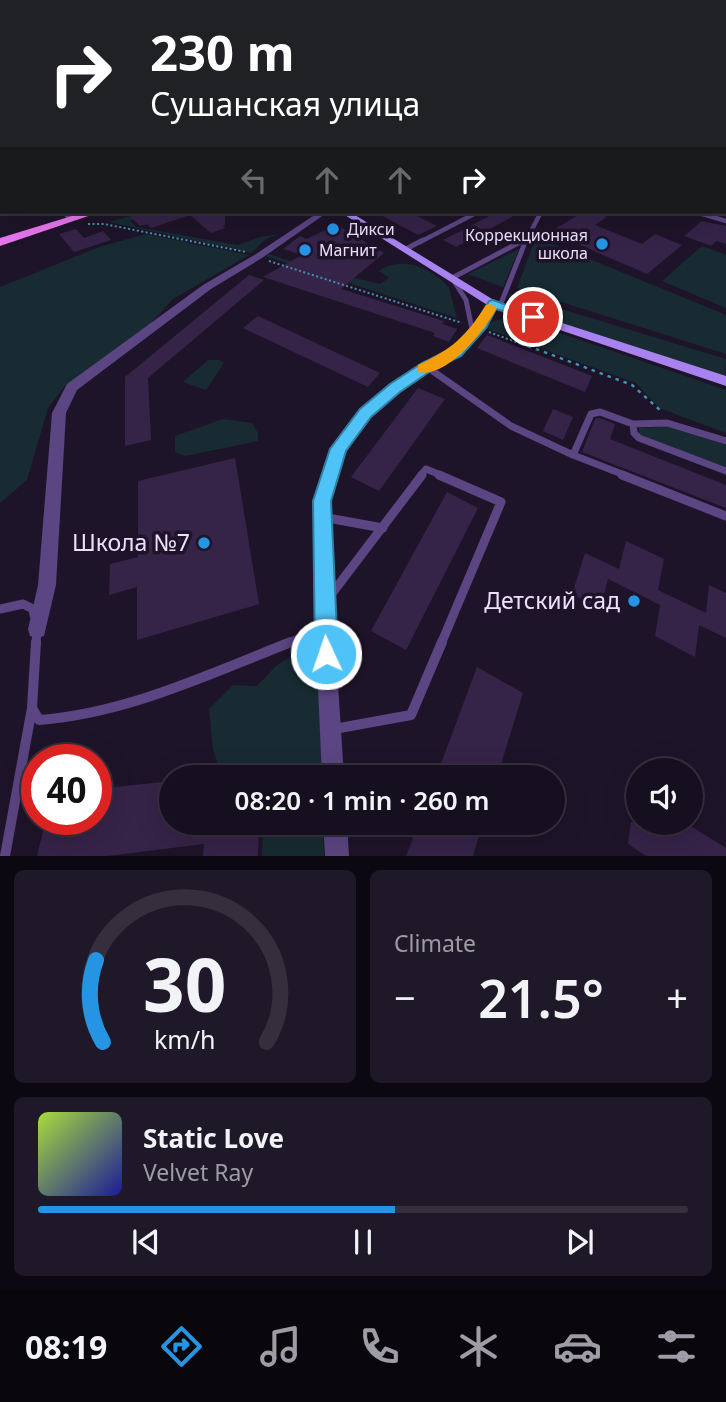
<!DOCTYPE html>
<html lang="en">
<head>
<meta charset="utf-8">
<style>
  :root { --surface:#160f1f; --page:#1f1828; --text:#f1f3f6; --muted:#9e9ca4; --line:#352f3d; --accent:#2594e3 }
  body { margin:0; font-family:"Noto Sans",sans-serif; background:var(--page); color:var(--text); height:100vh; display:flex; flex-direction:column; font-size:26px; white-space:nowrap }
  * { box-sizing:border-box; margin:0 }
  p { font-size:23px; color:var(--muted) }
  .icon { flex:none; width:38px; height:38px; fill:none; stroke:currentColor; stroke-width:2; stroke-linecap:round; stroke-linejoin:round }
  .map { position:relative; height:856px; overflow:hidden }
  .panel { display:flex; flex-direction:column; gap:14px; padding:14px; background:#0c0811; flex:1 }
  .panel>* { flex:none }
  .hud { position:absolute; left:0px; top:0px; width:726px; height:214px; box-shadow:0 7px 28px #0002,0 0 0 2px var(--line); background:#202124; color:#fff; overflow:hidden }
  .fabs { position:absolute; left:626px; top:758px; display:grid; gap:14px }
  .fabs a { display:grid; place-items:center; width:77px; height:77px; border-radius:50%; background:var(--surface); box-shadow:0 7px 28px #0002,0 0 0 2px var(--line); font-size:35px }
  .speed { position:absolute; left:21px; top:744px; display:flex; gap:14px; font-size:35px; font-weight:700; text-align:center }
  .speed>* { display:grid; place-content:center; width:91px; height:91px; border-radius:50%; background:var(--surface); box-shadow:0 7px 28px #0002,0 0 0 2px var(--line); line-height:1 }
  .speed .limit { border:10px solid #d22; background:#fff; color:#111 }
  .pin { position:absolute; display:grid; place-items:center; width:60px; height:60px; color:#fff; margin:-30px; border:4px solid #fff; border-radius:50%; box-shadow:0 2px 7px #0007 }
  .me { position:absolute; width:77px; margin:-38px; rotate:357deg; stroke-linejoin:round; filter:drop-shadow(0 0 5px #0008) }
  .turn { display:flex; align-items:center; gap:24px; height:147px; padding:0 35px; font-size:32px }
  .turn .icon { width:91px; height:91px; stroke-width:2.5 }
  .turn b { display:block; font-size:49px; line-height:60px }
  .lanes { display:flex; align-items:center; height:66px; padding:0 35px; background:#0003; justify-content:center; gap:35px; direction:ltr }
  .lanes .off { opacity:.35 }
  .big { font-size:52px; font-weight:600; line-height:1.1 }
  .panel .tile { flex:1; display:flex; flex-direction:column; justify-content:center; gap:10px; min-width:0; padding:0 24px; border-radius:10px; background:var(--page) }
  .panel .dial { align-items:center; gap:0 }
  .dial svg { height:182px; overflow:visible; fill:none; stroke:var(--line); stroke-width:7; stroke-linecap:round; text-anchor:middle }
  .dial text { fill:var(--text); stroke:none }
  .song { display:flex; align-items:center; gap:21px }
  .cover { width:84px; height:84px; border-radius:10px; background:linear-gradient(135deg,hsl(80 70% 55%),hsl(240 70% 35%)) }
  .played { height:7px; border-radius:4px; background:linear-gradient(90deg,var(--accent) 55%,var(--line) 55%) }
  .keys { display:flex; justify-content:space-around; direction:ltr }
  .heat { display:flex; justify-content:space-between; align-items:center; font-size:38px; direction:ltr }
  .panel .tiles { flex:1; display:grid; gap:14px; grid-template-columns:1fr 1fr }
  .tile:last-child { grid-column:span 2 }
  .trip { position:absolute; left:159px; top:765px; width:406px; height:70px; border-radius:35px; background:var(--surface); box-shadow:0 7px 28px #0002,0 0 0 2px var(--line); font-weight:600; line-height:70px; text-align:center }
  .dock { display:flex; height:112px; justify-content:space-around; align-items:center; background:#09060c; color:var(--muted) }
  .dock .icon { width:49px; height:49px }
  .dock .on { color:var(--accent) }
  .dock b { font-size:32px; color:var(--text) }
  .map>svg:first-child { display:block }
</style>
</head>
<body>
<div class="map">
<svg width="726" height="856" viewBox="0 0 726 856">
  <rect width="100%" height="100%" fill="#1e1429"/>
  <path fill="#182b32" d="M130,216l4,3 -4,2 6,6 102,18 22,-8 20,-3 -14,5 -15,14 -142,-31z
    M147,234l102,21 -76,44 -23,25 -85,62 -17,22 -21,72 -27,23v-216l102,-41z
    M536,237l190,78v39l-209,-66z
    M702,246l24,9v53l-64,-27z
    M519,249l-16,38 -35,-13z
    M269,254l43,14 68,16 9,-6 -10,-7c22,-16 54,-3 70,17l8,30 -192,-62z
    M509,293l217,66 -1,18 -210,-69 -6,-8z
    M510,316l216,74v43l-67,-25 -23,-25 -151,-55 7,-6z
    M208,360h11l5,3 -18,27 -23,-8z
    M223,419l29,4 6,10v8l-73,15 -10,-4v-16z
    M669,427l57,18v22l-87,-32v-7z
    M318,640l4,137h-56v-12l-47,2 -6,-17 -4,-41 24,-24 24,1 20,-21z
    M263,823h60l1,33h-62z"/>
  <path fill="#362348" d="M143,212h82v13l-2,1 2,2 -14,5 -21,-18 -39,13 -4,-4 -7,2 -10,-10z
    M375,212h34l28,14 -19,9z
    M497,212h24l-65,35 -13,-7z
    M583,212h11l13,5 -12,8 47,19 13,-10 27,11 -35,29 -97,-42z
    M702,221l24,5v18l-9,-3 -6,5 -27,-10z
    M337,225l47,28 -43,36 103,32 -2,3 15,5 -8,13 -16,-6 2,-3 -172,-56 39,-22 -19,-6 17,-13 6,3z
    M76,229l8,9 19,-7 8,9 -37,12 -15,-18z
    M249,275l15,5 -116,98 3,62 -26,6v-69z
    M258,316l122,57 -12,14 -125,-59z
    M487,335l105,41 -7,16 -108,-44z
    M418,388l27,11 -66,92 -28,-14z
    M553,409l20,8 -10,23 -20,-9z
    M600,418l15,6 -5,15 116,46v23l-144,-56 13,-33z
    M235,458l24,146 -122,36v-53l-28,8 1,-31 28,-7v-76z
    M447,492l31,16 -72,142 -35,-19z
    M626,541l38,18 -6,31 48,23 3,-28 17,8v45l-27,-13 -4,32 -40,-21 5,-31 -52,-26 -8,30 -28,-15 13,-41 34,16z
    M477,667l46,26 -26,84h-61z
    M172,781v41h87l-1,34h-55l1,-12 -97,12h-70l9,-37h50v-30z
    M419,822h64l-10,34h-67z
    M631,822h53l42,26v8h-80l-18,-12z"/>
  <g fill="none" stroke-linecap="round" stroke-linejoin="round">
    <path stroke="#4193af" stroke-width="2" stroke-dasharray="2 2.5" stroke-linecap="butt" d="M88,224h16l142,28
      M269,261l193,62
      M489,332l35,13"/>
    <path stroke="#4193af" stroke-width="2.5" stroke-dasharray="3.5 5" stroke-linecap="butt" d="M520,343l112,42 29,26"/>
    <path stroke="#5b4582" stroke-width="4.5" d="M696,212l30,9
      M420,242l58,-30
      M521,242l6,-3 14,-27
      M526,242l1,-3"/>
    <path stroke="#5b4582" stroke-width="5" d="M406,249l17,-9
      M500,306l26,-66
      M473,334l-7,-34 -14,-22 72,-38"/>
    <path stroke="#5b4582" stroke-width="7" d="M427,367l84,59 62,29 18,-41 9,-2 33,12 1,9 5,5 87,33
      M633,424l34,-1 59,18
      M573,455l54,21
      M420,476l6,-7 17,7"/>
    <path stroke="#5b4582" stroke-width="9" d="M439,475l62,27 -60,142
      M622,475l104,41
      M322,517l61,11
      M327,600l95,-125
      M0,609l23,-5 10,5 1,6
      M36,644l1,-14
      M286,644l38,-15"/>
    <path stroke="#5b4582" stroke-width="10" d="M36,642l-4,66 7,12c89,-7 170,-46 252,-78
      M334,729l77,-14 31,-73
      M5,856l27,-148"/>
    <path fill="#5b4582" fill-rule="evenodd" d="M724,103l2,1v4l-2,-1z
      M0,108l2,1v4l-2,-1z"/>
    <path fill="#5b4582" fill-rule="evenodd" d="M0,155h2v5h-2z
      M61,212h9l6,7 -7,2z
      M319,212h9l-66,46 -51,31 -134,101 -11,23 -10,172 -12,51 -7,2 -7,-2 -2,-7 10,-44 14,-172 15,-29 136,-99 53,-31z
      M493,301l5,3 -13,24 -25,27 -29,15 -31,21 -29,26 -26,34 -15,50 1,75 13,201h-22l-9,-201 1,-75 17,-52 30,-40 29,-24 33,-21 29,-15 24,-26 13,-21z
      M323,822h24l2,34h-24z"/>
    <path fill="#a883ef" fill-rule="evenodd" d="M340,212h10l147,90 229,74v10l-237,-80z"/>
    <path fill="#e675ed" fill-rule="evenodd" d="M85,212h15l-100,34v-8z"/>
  </g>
  <linearGradient id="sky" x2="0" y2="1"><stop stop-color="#100b17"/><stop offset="0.45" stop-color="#3b3a54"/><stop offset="1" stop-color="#3b3a54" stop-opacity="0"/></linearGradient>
  <rect width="726" height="217" fill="url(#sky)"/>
  <path fill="#4fc3f7" stroke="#337fa1" stroke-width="2" d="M493,300l46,17 -6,4 -37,-12 -10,19 -25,28 -29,14 -32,22 -29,25 -25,34 -15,50 7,153 -4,8 -8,3 -8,-3 -3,-8 -2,-153 17,-52 30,-40 30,-25 32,-21 29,-14 25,-26 13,-22z"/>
  <path fill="#f59e0b" d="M490,304l7,4c-12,22 -50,71 -79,64v-7c35,-17 47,-27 68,-60z"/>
  <g fill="#2594e3" stroke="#1e1429" stroke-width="2.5">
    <circle cx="333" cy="229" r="7"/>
    <circle cx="602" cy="244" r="7"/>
    <circle cx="305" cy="250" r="7"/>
    <circle cx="204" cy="543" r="7"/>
    <circle cx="634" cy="601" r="7"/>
  </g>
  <g text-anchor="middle" stroke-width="7" stroke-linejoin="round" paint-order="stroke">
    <g font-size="16" fill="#ece0fb" stroke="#1e1429" text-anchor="start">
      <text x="347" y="235">Дикси</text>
      <text x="588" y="241" text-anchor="end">Коррекционная<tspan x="588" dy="18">школа</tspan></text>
      <text x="319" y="256">Магнит</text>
    </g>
    <g font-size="23" fill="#ece0fb" stroke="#1e1429" text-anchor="end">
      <text x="190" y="551">Школа №7</text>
      <text x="620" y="609">Детский сад</text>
    </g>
  </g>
</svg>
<div class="fabs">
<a><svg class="icon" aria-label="sound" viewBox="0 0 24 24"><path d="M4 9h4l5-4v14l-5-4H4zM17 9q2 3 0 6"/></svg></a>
</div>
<div class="speed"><div class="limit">40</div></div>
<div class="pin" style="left:533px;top:317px;background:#d93025"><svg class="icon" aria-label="arrive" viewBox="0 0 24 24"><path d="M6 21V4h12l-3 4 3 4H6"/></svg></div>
<svg class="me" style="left:326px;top:654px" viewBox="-20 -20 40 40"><circle r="17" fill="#4fc3f7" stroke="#fff" stroke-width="3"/><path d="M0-11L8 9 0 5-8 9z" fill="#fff"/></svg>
<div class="trip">08:20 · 1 min · 260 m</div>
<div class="hud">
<div class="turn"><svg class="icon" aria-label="right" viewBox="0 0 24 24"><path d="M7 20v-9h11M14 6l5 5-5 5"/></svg><div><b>230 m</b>Сушанская улица</div></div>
<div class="lanes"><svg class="icon off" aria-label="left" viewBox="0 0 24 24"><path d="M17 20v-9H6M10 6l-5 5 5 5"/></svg><svg class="icon off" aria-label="ahead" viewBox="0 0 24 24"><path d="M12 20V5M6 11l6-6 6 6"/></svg><svg class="icon off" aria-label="ahead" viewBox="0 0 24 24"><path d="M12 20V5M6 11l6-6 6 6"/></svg><svg class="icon" aria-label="right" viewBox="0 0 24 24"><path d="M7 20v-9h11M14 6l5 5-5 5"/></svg></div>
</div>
</div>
<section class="panel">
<div class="tiles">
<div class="tile dial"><svg viewBox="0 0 100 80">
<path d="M14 69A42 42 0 1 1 86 69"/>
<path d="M14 69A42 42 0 0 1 11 33" stroke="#2594e3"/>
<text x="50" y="56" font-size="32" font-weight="700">30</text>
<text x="50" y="72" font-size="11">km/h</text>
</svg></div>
<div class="tile"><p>Climate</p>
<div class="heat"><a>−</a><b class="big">21.5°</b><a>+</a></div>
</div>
<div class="tile">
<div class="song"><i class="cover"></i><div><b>Static Love</b><p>Velvet Ray</p></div></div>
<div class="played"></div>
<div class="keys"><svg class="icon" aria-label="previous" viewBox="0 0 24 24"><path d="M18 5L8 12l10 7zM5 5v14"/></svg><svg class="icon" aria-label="pause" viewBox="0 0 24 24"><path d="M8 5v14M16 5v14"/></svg><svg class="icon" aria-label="next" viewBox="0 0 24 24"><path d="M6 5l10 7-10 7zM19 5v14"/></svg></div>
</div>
</div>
</section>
<nav class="dock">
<b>08:19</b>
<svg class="icon on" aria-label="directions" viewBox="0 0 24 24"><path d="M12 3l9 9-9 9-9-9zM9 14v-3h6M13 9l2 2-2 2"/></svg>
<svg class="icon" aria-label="music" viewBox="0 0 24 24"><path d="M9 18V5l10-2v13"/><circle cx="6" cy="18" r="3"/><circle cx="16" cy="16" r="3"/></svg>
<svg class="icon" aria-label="phone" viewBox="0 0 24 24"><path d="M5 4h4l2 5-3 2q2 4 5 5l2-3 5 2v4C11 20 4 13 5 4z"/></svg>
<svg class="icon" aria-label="climate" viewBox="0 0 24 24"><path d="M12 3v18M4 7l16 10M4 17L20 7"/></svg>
<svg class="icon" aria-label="car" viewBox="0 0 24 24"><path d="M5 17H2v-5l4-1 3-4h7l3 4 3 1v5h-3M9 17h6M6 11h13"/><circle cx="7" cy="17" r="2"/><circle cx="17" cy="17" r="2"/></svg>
<svg class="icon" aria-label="filters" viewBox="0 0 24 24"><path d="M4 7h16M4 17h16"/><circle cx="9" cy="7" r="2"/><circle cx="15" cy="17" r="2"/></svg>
</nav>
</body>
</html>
